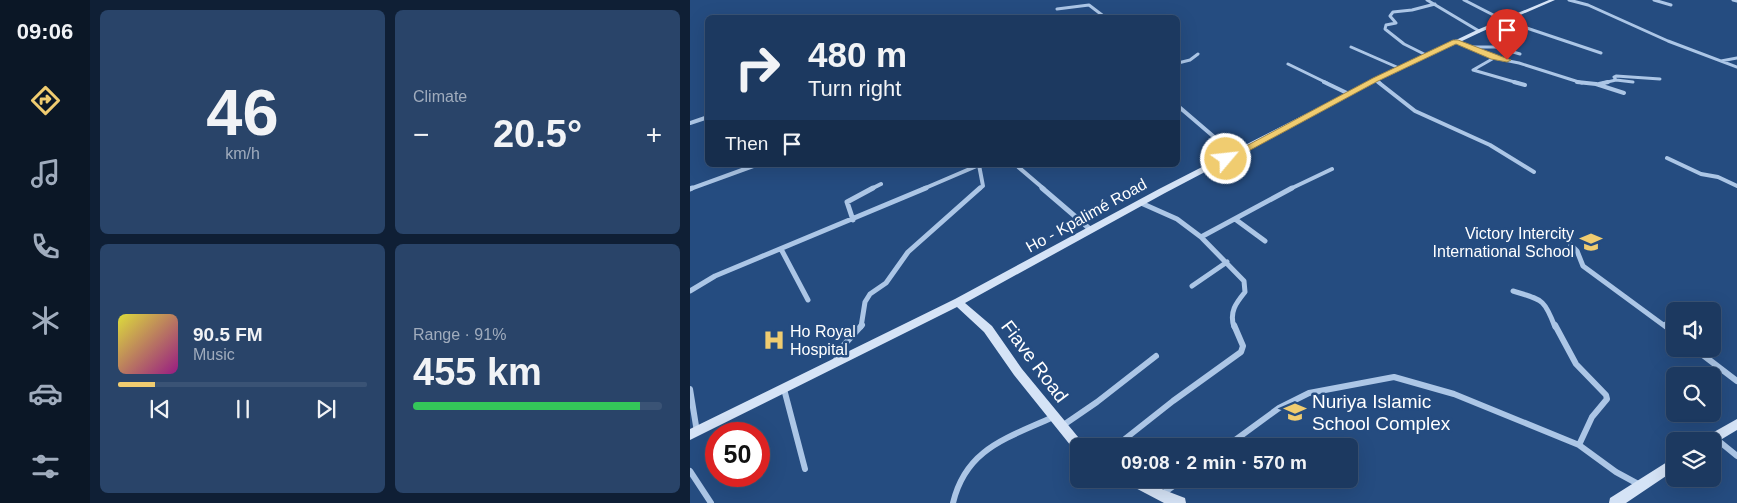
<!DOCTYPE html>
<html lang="en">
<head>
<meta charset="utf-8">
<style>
  :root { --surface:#1c3960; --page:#294469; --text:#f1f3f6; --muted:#a0acbd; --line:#3a5375; --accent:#f0cc70 }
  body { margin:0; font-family:Helvetica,sans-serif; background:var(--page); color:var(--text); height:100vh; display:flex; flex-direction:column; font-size:19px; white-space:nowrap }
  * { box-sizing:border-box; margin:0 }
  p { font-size:16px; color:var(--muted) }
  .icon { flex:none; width:28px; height:28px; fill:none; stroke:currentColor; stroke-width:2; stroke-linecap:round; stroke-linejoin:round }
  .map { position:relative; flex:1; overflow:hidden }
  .sheet { display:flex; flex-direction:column; gap:10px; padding:10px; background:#0f1f35; width:600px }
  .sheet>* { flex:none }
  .guide { position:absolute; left:15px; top:15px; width:475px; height:152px; border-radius:8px; box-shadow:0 5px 20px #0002,0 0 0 1px var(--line); background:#1c3960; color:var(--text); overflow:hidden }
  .controls { position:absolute; left:976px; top:302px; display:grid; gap:10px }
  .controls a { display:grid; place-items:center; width:55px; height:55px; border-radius:8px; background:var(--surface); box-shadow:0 5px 20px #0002,0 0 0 1px var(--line); font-size:25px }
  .speed { position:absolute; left:15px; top:422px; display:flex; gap:10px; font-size:25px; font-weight:700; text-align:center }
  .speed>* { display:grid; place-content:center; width:65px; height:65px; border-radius:50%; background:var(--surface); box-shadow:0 5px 20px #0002,0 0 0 1px var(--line); line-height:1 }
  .speed .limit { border:8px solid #d22; background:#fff; color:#111 }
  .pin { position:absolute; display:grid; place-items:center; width:42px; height:42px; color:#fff; margin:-51px -21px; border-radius:50% 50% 50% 0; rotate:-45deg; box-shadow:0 0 5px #0007 }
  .pin .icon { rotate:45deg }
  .me { position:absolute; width:55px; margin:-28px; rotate:62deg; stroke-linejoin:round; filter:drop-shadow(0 0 4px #0008) }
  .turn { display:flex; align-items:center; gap:18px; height:105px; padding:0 20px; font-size:22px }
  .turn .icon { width:65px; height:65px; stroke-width:2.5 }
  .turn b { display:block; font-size:35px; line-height:42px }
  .then { display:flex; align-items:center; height:48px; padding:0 20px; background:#0003; gap:10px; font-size:19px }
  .big { font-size:38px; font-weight:800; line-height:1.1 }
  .sheet .widget { flex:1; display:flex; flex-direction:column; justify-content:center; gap:8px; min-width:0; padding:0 18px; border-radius:8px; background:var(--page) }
  .sheet .dial { align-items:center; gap:0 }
  .dial b { font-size:65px; line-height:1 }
  .song { display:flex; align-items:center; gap:15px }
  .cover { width:60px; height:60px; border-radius:8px; background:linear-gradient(135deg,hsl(60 70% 55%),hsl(310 70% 35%)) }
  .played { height:5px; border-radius:2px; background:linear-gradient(90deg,var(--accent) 15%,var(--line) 15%) }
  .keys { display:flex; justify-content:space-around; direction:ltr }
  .heat { display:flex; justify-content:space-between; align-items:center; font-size:28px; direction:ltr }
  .charge { height:8px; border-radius:4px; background:linear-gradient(90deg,#34c759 91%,var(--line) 0) }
  .sheet .tiles { flex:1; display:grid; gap:10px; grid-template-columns:repeat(2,1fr) }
  .trip { position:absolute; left:380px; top:438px; width:288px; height:50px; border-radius:8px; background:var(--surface); box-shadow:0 5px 20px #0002,0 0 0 1px var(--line); font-weight:800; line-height:50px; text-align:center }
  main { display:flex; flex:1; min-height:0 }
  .tabs { display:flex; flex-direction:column; width:90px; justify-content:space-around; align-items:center; background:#0b1726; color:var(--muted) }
  .tabs .icon { width:35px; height:35px }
  .tabs .on { color:var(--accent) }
  .tabs b { font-size:22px; color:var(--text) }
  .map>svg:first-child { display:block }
</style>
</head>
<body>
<main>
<nav class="tabs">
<b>09:06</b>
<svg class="icon on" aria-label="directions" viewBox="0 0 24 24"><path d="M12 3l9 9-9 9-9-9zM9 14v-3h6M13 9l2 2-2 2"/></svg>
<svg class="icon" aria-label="music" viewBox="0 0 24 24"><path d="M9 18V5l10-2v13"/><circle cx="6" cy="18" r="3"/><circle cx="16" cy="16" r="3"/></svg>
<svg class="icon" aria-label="phone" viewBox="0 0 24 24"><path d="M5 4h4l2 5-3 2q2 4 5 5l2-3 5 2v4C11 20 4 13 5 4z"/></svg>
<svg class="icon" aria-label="climate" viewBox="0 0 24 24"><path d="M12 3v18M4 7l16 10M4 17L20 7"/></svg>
<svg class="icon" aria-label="car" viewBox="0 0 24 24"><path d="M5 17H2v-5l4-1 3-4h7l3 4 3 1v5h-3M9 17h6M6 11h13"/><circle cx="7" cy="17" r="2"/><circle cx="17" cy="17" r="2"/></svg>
<svg class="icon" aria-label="filters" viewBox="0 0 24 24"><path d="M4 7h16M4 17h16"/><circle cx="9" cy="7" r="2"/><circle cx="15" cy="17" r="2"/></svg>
</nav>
<section class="sheet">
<div class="tiles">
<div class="widget dial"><b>46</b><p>km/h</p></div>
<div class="widget"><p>Climate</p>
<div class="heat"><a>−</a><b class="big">20.5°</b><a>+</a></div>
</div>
<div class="widget">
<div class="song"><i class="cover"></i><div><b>90.5 FM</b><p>Music</p></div></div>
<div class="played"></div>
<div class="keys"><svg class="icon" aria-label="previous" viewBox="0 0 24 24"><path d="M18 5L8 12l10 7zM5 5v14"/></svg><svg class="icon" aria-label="pause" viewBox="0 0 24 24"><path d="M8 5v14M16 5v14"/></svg><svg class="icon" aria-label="next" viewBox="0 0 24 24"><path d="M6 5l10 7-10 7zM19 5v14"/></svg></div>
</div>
<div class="widget"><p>Range · 91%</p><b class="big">455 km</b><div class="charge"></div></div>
</div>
</section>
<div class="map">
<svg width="1047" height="503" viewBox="0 0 1047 503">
  <rect width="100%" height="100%" fill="#254c80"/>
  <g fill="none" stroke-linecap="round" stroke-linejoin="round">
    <path stroke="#acc6e6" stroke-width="3" d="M737,0l52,31
      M774,0l39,20 98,33
      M879,0l19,5 80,36 69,26
      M964,0l17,5
      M1043,0l4,1
      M367,9l32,-4 17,13
      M766,41l38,17 25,5 63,20
      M661,47l48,21
      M782,47h24l24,7
      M736,55l-22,-11 -19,-15 1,-4 10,-2 -6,-7 3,-4 19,-2 23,-6
      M804,58l-21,12 45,13
      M1031,61l16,-3
      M488,63l12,-3 8,-6
      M598,64l39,19
      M686,80l4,3
      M926,80l-2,-3 2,-1 44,3
      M913,83l13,-3 17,2"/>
    <path stroke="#acc6e6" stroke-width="4" d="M634,82l25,12
      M688,82l37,29 75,34 44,27
      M824,82l11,3
      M887,82l19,2 28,9
      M909,84l9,-2
      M488,106l35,30 18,20
      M0,123l18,-6
      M977,158l34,16 17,3 19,9
      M326,165l28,24
      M0,189l66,-24
      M181,189l10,-5
      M233,189l56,-24
      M289,189l4,-3 -4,-21
      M600,189l42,-20"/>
    <path stroke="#acc6e6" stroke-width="5" d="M352,188l49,42
      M0,189l2,-1
      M451,203l36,16 24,18 43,44 1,11c-9,11 -16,20 -11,35
      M545,219l30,22
      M163,220l-6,-18 26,-14
      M511,237l91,-49
      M881,245l6,6 6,15 83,61
      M91,249l27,51
      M502,286l35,-24
      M0,291l25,-15 211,-88
      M823,291c29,9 31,7 42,36
      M171,327l4,-25 5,-8 16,-11 22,-31 72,-64"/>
    <path stroke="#acc6e6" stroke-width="6" d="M865,325l21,39 30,31 1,4 -15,18 -13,28
      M975,325l10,8
      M1005,349l42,32
      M145,362l8,-16 19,-21
      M0,389l7,43
      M94,389l21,80
      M372,426l35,-24 59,-46
      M1025,438l22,18
      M426,446l57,-45 68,-49 2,-6 -9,-21
      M537,446l52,-38 30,-15 85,-16 60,17 125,51 37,27 24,13
      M0,471l21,32
      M471,495l22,-16
      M263,503c13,-55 55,-65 100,-86"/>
    <path fill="#d5e3f6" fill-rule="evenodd" d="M859,0h6l-74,32 -103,49 -213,112 -200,110 27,23 30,43 61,74 2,3h-6v6l-4,-1 -61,-76 -30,-43 -27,-25 -267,133v-11l265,-130 204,-110 215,-110 103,-49z
      M1047,419v11l-25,15v-4h-9l2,-4z
      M985,457v13l-49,33h-17l1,-5z
      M434,479h18l22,11 21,8 1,5h-22l-38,-20z"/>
  </g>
  <path fill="#f0cc70" stroke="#9c8549" d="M763,40h5l53,20 -4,2 -16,-3 -35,-15 -78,37 -148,80h-7l-1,-2 151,-81z"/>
  <defs>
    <g id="school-bare" transform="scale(1.725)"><path d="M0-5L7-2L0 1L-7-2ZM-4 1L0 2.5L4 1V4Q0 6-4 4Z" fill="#f0cc70" stroke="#254c80" stroke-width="2.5" paint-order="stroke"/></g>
    <g id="hospital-bare" transform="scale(1.725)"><path d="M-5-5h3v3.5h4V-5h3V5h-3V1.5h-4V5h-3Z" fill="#f0cc70" stroke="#254c80" stroke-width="2.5" paint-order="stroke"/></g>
  </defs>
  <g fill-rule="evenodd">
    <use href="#school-bare" x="901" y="242"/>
    <use href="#hospital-bare" x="84" y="340"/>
    <use href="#school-bare" x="605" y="412"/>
  </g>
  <g text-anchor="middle" stroke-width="5" stroke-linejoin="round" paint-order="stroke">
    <g font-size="16" fill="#fff" stroke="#254c80">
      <text transform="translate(396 215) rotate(-29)" y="6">Ho - Kpalimé Road</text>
    </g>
    <g font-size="16" fill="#fff" stroke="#254c80" text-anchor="end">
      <text x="884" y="239">Victory Intercity<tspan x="884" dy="18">International School</tspan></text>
      <text x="100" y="337" text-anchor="start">Ho Royal<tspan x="100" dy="18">Hospital</tspan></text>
    </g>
    <g font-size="19" fill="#fff" stroke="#254c80">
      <text transform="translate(345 361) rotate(53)" y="7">Fiave Road</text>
    </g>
    <g font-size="19" fill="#fff" stroke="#254c80" text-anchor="start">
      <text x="622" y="408">Nuriya Islamic<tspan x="622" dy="22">School Complex</tspan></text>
    </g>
  </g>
</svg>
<div class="controls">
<a><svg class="icon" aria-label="sound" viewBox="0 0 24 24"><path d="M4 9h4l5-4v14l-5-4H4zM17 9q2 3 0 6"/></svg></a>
<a><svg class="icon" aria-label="search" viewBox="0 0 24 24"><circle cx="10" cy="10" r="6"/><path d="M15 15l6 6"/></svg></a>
<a><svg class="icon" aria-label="layers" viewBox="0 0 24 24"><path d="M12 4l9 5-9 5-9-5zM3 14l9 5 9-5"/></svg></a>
</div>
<div class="speed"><div class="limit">50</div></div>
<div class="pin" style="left:817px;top:60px;background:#d93025"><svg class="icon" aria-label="arrive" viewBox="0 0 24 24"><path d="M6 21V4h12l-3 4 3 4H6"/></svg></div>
<svg class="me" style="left:536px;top:159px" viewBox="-20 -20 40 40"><circle r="17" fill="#f0cc70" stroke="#fff" stroke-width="3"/><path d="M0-11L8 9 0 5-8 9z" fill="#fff"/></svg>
<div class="trip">09:08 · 2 min · 570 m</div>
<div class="guide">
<div class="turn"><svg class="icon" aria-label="right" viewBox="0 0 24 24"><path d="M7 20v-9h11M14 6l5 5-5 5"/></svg><div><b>480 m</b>Turn right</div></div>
<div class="then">Then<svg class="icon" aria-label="arrive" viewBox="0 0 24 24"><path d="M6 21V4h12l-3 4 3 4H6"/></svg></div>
</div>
</div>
</main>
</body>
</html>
